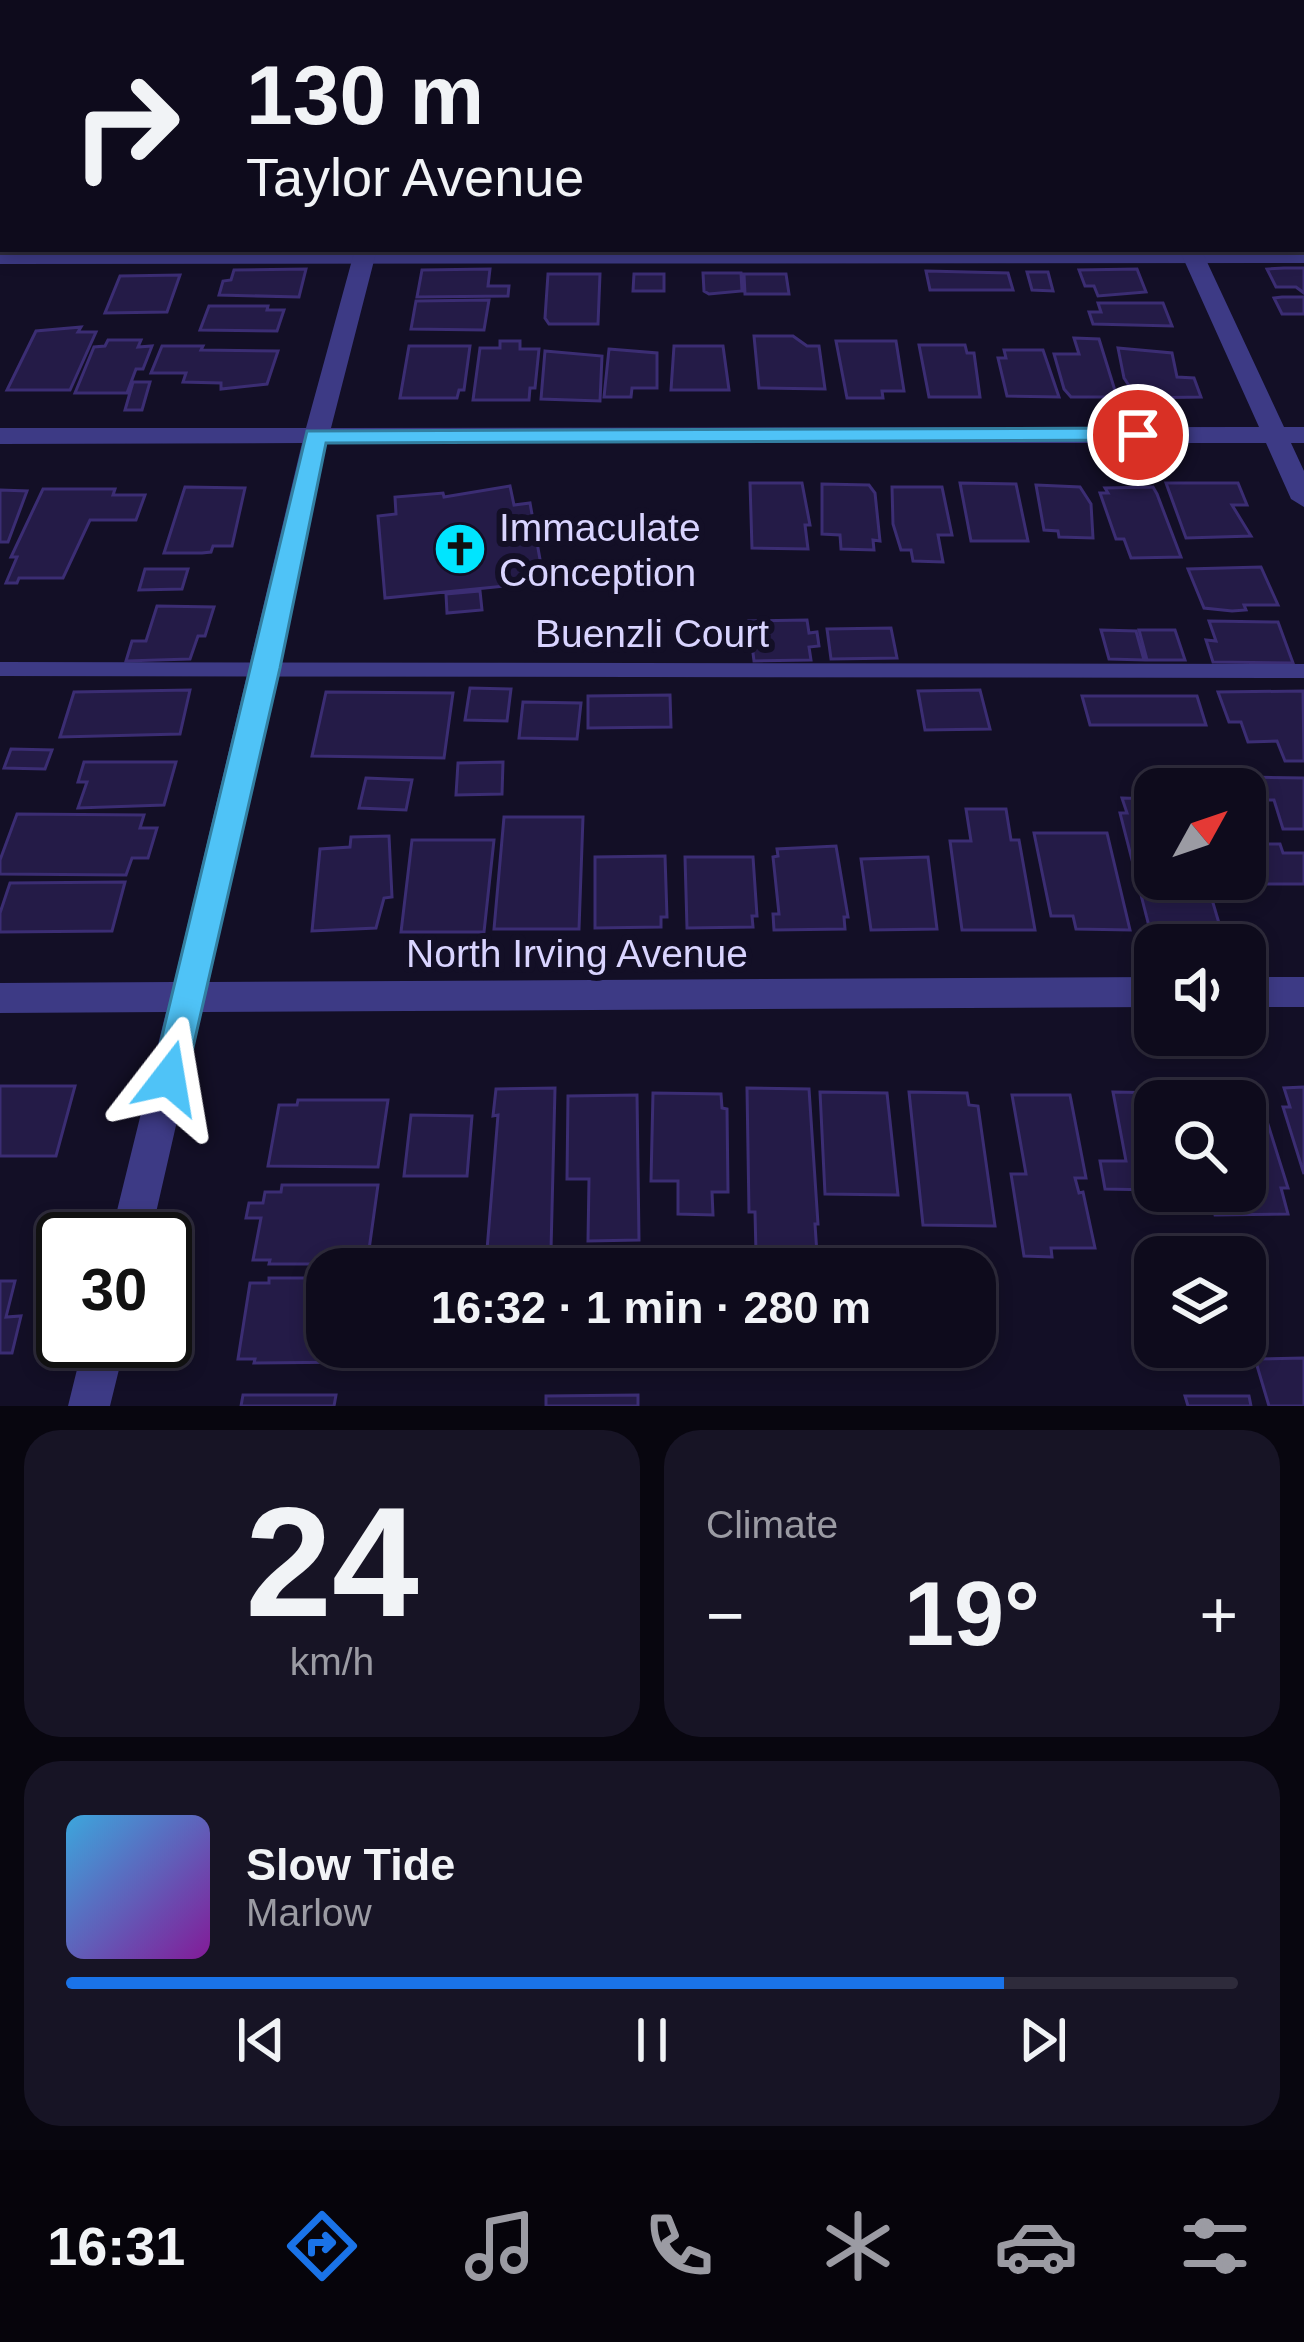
<!DOCTYPE html>
<html lang="en">
<head>
<meta charset="utf-8">
<style>
  :root { --surface:#0e0b1c; --page:#171425; --text:#f1f3f6; --muted:#9b9ba3; --line:#2e2b3b; --accent:#1a73e8 }
  body { margin:0; font-family:Helvetica,sans-serif; background:var(--page); color:var(--text); height:100vh; display:flex; flex-direction:column; font-size:45px; white-space:nowrap }
  * { box-sizing:border-box; margin:0 }
  p { font-size:39px; color:var(--muted) }
  .icon { flex:none; width:66px; height:66px; fill:none; stroke:currentColor; stroke-width:2; stroke-linecap:round; stroke-linejoin:round }
  .map { position:relative; height:1406px; overflow:hidden }
  .side { display:flex; flex-direction:column; gap:24px; padding:24px; background:#08060f; flex:1 }
  .side>* { flex:none }
  .hud { position:absolute; left:0px; top:0px; width:1305px; height:252px; box-shadow:0 6px 18px #0003,0 0 0 3px var(--line); background:#0e0b1c; color:var(--text); overflow:hidden }
  .needle { width:78px; rotate:50deg }
  .tools { position:absolute; left:1134px; top:768px; display:grid; gap:24px }
  .tools a { display:grid; place-items:center; width:132px; height:132px; border-radius:24px; background:var(--surface); box-shadow:0 6px 18px #0003,0 0 0 3px var(--line); font-size:60px }
  .speed { position:absolute; left:36px; top:1212px; display:flex; gap:24px; font-size:60px; font-weight:700; text-align:center }
  .speed>* { display:grid; place-content:center; width:156px; height:156px; border-radius:50%; background:var(--surface); box-shadow:0 6px 18px #0003,0 0 0 3px var(--line); line-height:1 }
  .speed .limit { border:6px solid #111; border-radius:18px; background:#fff; color:#111 }
  .pin { position:absolute; display:grid; place-items:center; width:102px; height:102px; color:#fff; margin:-51px; border:6px solid #fff; border-radius:50%; box-shadow:0 3px 12px #0007 }
  .me { position:absolute; width:132px; margin:-66px; rotate:14deg; stroke-linejoin:round; filter:drop-shadow(0 0 9px #0008) }
  .turn { display:flex; align-items:center; gap:42px; height:252px; padding:0 48px; font-size:54px }
  .turn .icon { width:156px; height:156px; stroke-width:2.5 }
  .turn b { display:block; font-size:84px; line-height:102px }
  .big { font-size:90px; font-weight:800; line-height:1.1 }
  .side .card { flex:1; display:flex; flex-direction:column; justify-content:center; gap:18px; min-width:0; padding:0 42px; border-radius:36px; background:var(--page) }
  .side .dial { align-items:center; gap:0 }
  .dial b { font-size:156px; line-height:1 }
  .song { display:flex; align-items:center; gap:36px }
  .cover { width:144px; height:144px; border-radius:18px; background:linear-gradient(135deg,hsl(200 70% 55%),hsl(290 70% 35%)) }
  .played { height:12px; border-radius:6px; background:linear-gradient(90deg,var(--accent) 80%,var(--line) 80%) }
  .keys { display:flex; justify-content:space-around; direction:ltr }
  .heat { display:flex; justify-content:space-between; align-items:center; font-size:66px; direction:ltr }
  .side .tiles { flex:1; display:grid; gap:24px; grid-template-columns:1fr 1fr }
  .card:last-child { grid-column:span 2 }
  .trip { position:absolute; left:306px; top:1248px; width:690px; height:120px; border-radius:36px; background:var(--surface); box-shadow:0 6px 18px #0003,0 0 0 3px var(--line); font-weight:800; line-height:120px; text-align:center }
  .tabs { display:flex; height:192px; justify-content:space-around; align-items:center; background:#06040b; color:var(--muted) }
  .tabs .icon { width:84px; height:84px }
  .tabs .selected { color:var(--accent) }
  .tabs b { font-size:54px; color:var(--text) }
  .map>svg:first-child { display:block }
</style>
</head>
<body>
<div class="map">
<svg width="1304" height="1406" viewBox="0 0 1304 1406">
  <rect width="100%" height="100%" fill="#130f26"/>
  <path fill="#241b47" stroke="#3b2d73" stroke-width="3" d="M426,249h83l-1,7h-84z
    M1284,268h20v25l-8,-6h-20l-9,-18z
    M306,269l-7,28 -80,-2 4,-14 8,-1 3,-10z
    M490,269l-2,17h21l-1,10 -91,1 5,-27z
    M1137,269l9,23 -48,4 -4,-10h-9l-6,-16z
    M926,271l82,2 5,17h-83z
    M1027,272h21l5,19 -21,-1z
    M703,273h38l1,18 -33,3 -5,-3z
    M548,274h52l-2,50h-49l-4,-6z
    M634,274h30v17h-31z
    M744,274h42l3,20h-44z
    M180,275l-13,37 -62,1 15,-37z
    M1282,297h22v17h-22l-8,-16z
    M489,300l-5,30 -73,-1 5,-28z
    M1098,303h65l9,23 -79,-2 -4,-12h12z
    M209,306h59l-1,4h17l-7,21 -77,-1z
    M81,327l-3,5h18l-26,58h-63l29,-59z
    M754,336h39l14,10h12l6,43 -66,-1z
    M1074,338l25,1 18,58h-46l-7,-8 -10,-35h25z
    M108,340h33l-3,7 14,-1 -9,23h-7l-9,24h-52l19,-46 11,-1z
    M500,341h20v8h19l-4,39h-5l-1,12h-56l7,-52h20z
    M836,341h60l8,50h-22l1,7h-36z
    M919,345h46l2,8h7l6,44h-51z
    M162,346h41l-2,4 77,1 -11,33 -46,5v-6l-38,-1 3,-9h-35z
    M409,346h61l-6,44h-5l-2,8h-57z
    M674,346h49l6,44h-58z
    M1118,348l54,5 5,24 17,1 7,19 -64,1 -13,-20z
    M609,349l48,4v35h-25l-1,9h-27z
    M1004,350h39l16,47 -52,-1 -9,-38h8z
    M545,351l57,5 -2,45 -59,-2z
    M133,382h17l-8,28h-17z
    M750,483h52l8,42h-5l3,24 -56,-1z
    M960,483l56,1 12,57h-57z
    M1166,483h72l9,22h-15l19,31 -65,2z
    M822,484l47,1 6,8 5,48 -7,-1 1,10 -33,-1 -1,-14 -18,-1z
    M1036,485l44,2 11,17 2,34 -34,-1 -1,-6 -14,-1z
    M510,486l4,19 16,-2 14,79 -159,16 -7,-82 18,-2 -1,-17 48,-4 1,4z
    M185,487l60,1 -13,58h-19l-2,6 -9,1h-38z
    M892,487h50l10,48h-14l5,27 -30,-1 -2,-11h-10l-8,-26z
    M1153,487l4,7 24,63 -50,1 -7,-19h-8l-16,-46h8l-3,-5z
    M43,489h72l-2,6h32l-9,25h-46l-27,58h-44l-2,5h-11l11,-26h-6z
    M0,490l27,1 -19,51h-8z
    M1261,567l17,38h-34l2,5 -14,1 -28,-3 -16,-39z
    M145,569h43l-6,20 -43,1z
    M480,591l2,19 -35,3 -1,-19z
    M157,606l57,1 -9,29h-7l-8,23 -64,2 6,-20h14z
    M807,620l2,13 8,-1 2,14 -10,1 2,13 -57,1 -5,-40z
    M1209,621l69,1 15,41 -80,-1 -7,-22 10,1z
    M891,628l6,30 -66,1 -4,-30z
    M1101,630l35,1 8,29 -35,-1z
    M1139,630h36l10,30h-38z
    M470,688l41,1 -4,32 -42,-1z
    M190,690l-10,44 -120,3 14,-45z
    M980,690l10,39 -65,1 -7,-39z
    M1303,691l1,70h-19l-8,-20 -29,1 -7,-20h-12l-11,-30z
    M326,692l127,1 -9,65 -132,-2z
    M670,695l1,32 -83,1v-32z
    M1082,696h115l9,29h-116z
    M523,702l58,1 -4,36 -58,-1z
    M11,749l41,1 -7,19 -41,-1z
    M84,762h92l-12,43 -86,3 9,-26h-9z
    M503,762l-1,32 -46,1 2,-32z
    M1249,777l55,1v51h-21l-9,-29h-18z
    M366,778l46,2 -6,30 -47,-2z
    M1122,798l33,1v80h51l15,51h-71l-30,-117h7z
    M966,809h40l5,31h8l16,90h-73l-12,-89h21z
    M17,814l127,1 -4,13h17l-9,30h-16l-6,17 -126,-1v-14z
    M504,817h79l-4,112h-85z
    M1034,833h73l23,97 -54,-1 -3,-13h-22z
    M389,836l3,61 -8,1 -8,30 -64,3 8,-82 30,-2 1,-10z
    M412,840h82l-10,92h-83z
    M1248,844h32l3,9h21v31h-42z
    M836,846l12,71h-4l1,12 -71,1 -1,-16h6l-6,-57 5,-1 -1,-7z
    M665,856l2,61h-6v10l-66,1v-71z
    M685,857h68l4,59h-5l1,11 -66,1z
    M928,857l9,72 -66,1 -10,-71z
    M125,882l-13,49 -112,1v-19l10,-30z
    M0,1086h75l-19,70h-56z
    M1304,1087v87l-21,-67h7l-6,-19z
    M555,1088l-4,162h-64l11,-135 -5,1 3,-27z
    M747,1088l62,1 9,135h-3l2,30h-15l1,15h-16v-16h-31l-1,-41h-6z
    M1181,1088h50l4,13h-51z
    M820,1092l67,1 11,102 -73,-1z
    M909,1092l58,1 2,12 9,1 17,120 -72,-1z
    M1113,1092l54,1 2,8h-14v89l-50,-1 -5,-28h26z
    M653,1093l68,1 1,14 5,1 1,83h-16l1,23 -35,-1v-33h-27z
    M637,1095l2,145 -51,1 1,-62h-22l1,-83z
    M1012,1095h58l16,83h-11l4,15 4,-1 12,56h-44l1,9 -28,-1 -13,-82h15z
    M298,1100h90l-10,67 -110,-1 11,-61h18z
    M1245,1102h16l27,86h-7l7,26 -73,1 -7,-24h37z
    M411,1115l61,1 -5,60h-63z
    M282,1185h96l-11,79h-98l1,-4h-17l8,-42h-15l3,-15h14l2,-11h16z
    M269,1278h58v69h33l-2,15 -104,1 1,-4h-17l12,-76h19z
    M0,1281h15l-9,36 15,-1 -9,37h-12z
    M1304,1358v48h-35l-14,-47z
    M243,1395h93l-2,11h-93z
    M638,1395v11h-92v-10z
    M1185,1396h64l2,10h-63z"/>
  <g fill="none" stroke-linecap="round" stroke-linejoin="round">
    <path fill="#3d3a85" fill-rule="evenodd" d="M0,8h3v8h-3z
      M1302,8h2v8h-2z
      M1304,253v10l-1304,1v-10z
      M0,662l1304,2v14l-1304,-2z"/>
    <path fill="#3d3a85" fill-rule="evenodd" d="M411,0h18v3h-18z
      M1072,0h18l1,3h-18z
      M0,115h3v12h-3z
      M1302,116h2v12h-2z
      M355,249h22l-46,179 928,-1 -80,-178h22l83,178h20v16h-13l13,28v36l-13,-8 -25,-56h-939l-118,539 946,-5v30l-953,5 -52,227h-40l56,-227 -166,1v-30l174,-1 128,-539 -302,1v-16h306z
      M1245,977h59v30h-59z
      M84,1341h42l-16,65h-42z"/>
  </g>
  <path fill="#4fc3f7" stroke="#337fa1" stroke-width="3" d="M1138,428l12,7 -3,5 -821,3 -46,225 -94,410 -5,10 -12,4 -12,-4 -5,-10 155,-647z"/>
  <defs>
    <g id="church-disc" transform="scale(2.7)"><circle r="9.5" fill="#00e5ff" stroke="#130f26"/><path d="M-1.2-6h2.4v3.5h3.3v2.4h-3.3V6h-2.4V-.1h-3.3v-2.4h3.3Z" fill="#111"/></g>
  </defs>
  <g fill-rule="evenodd">
    <use href="#church-disc" x="460" y="549"/>
  </g>
  <g text-anchor="middle" stroke-width="12" stroke-linejoin="round" paint-order="stroke">
    <g font-size="39" fill="#d9d4ff" stroke="#130f26" text-anchor="start">
      <text x="499" y="541">Immaculate<tspan x="499" dy="45">Conception</tspan></text>
    </g>
    <g font-size="39" fill="#d9d4ff" stroke="#130f26">
      <text x="652" y="647">Buenzli Court</text>
      <text x="577" y="967">North Irving Avenue</text>
    </g>
  </g>
</svg>
<div class="tools">
<a><svg class="needle" viewBox="-14 -14 28 28"><path d="M0-13l5 13h-10z" fill="#e53935"/><path d="M0 13l5-13h-10z" fill="#9b9ba3"/></svg></a>
<a><svg class="icon" aria-label="sound" viewBox="0 0 24 24"><path d="M4 9h4l5-4v14l-5-4H4zM17 9q2 3 0 6"/></svg></a>
<a><svg class="icon" aria-label="search" viewBox="0 0 24 24"><circle cx="10" cy="10" r="6"/><path d="M15 15l6 6"/></svg></a>
<a><svg class="icon" aria-label="layers" viewBox="0 0 24 24"><path d="M12 4l9 5-9 5-9-5zM3 14l9 5 9-5"/></svg></a>
</div>
<div class="speed"><div class="limit">30</div></div>
<div class="pin" style="left:1138px;top:435px;background:#d93025"><svg class="icon" aria-label="arrive" viewBox="0 0 24 24"><path d="M6 21V4h12l-3 4 3 4H6"/></svg></div>
<svg class="me" style="left:169px;top:1078px" viewBox="-20 -20 40 40"><path d="M0-17L14 15 0 8-14 15z" fill="#4fc3f7" stroke="#fff" stroke-width="4"/></svg>
<div class="trip">16:32 · 1 min · 280 m</div>
<div class="hud">
<div class="turn"><svg class="icon" aria-label="right" viewBox="0 0 24 24"><path d="M7 20v-9h11M14 6l5 5-5 5"/></svg><div><b>130 m</b>Taylor Avenue</div></div>
</div>
</div>
<section class="side">
<div class="tiles">
<div class="card dial"><b>24</b><p>km/h</p></div>
<div class="card"><p>Climate</p>
<div class="heat"><a>−</a><b class="big">19°</b><a>+</a></div>
</div>
<div class="card">
<div class="song"><i class="cover"></i><div><b>Slow Tide</b><p>Marlow</p></div></div>
<div class="played"></div>
<div class="keys"><svg class="icon" aria-label="previous" viewBox="0 0 24 24"><path d="M18 5L8 12l10 7zM5 5v14"/></svg><svg class="icon" aria-label="pause" viewBox="0 0 24 24"><path d="M8 5v14M16 5v14"/></svg><svg class="icon" aria-label="next" viewBox="0 0 24 24"><path d="M6 5l10 7-10 7zM19 5v14"/></svg></div>
</div>
</div>
</section>
<nav class="tabs">
<b>16:31</b>
<svg class="icon selected" aria-label="directions" viewBox="0 0 24 24"><path d="M12 3l9 9-9 9-9-9zM9 14v-3h6M13 9l2 2-2 2"/></svg>
<svg class="icon" aria-label="music" viewBox="0 0 24 24"><path d="M9 18V5l10-2v13"/><circle cx="6" cy="18" r="3"/><circle cx="16" cy="16" r="3"/></svg>
<svg class="icon" aria-label="phone" viewBox="0 0 24 24"><path d="M5 4h4l2 5-3 2q2 4 5 5l2-3 5 2v4C11 20 4 13 5 4z"/></svg>
<svg class="icon" aria-label="climate" viewBox="0 0 24 24"><path d="M12 3v18M4 7l16 10M4 17L20 7"/></svg>
<svg class="icon" aria-label="car" viewBox="0 0 24 24"><path d="M5 17H2v-5l4-1 3-4h7l3 4 3 1v5h-3M9 17h6M6 11h13"/><circle cx="7" cy="17" r="2"/><circle cx="17" cy="17" r="2"/></svg>
<svg class="icon" aria-label="filters" viewBox="0 0 24 24"><path d="M4 7h16M4 17h16"/><circle cx="9" cy="7" r="2"/><circle cx="15" cy="17" r="2"/></svg>
</nav>
</body>
</html>
